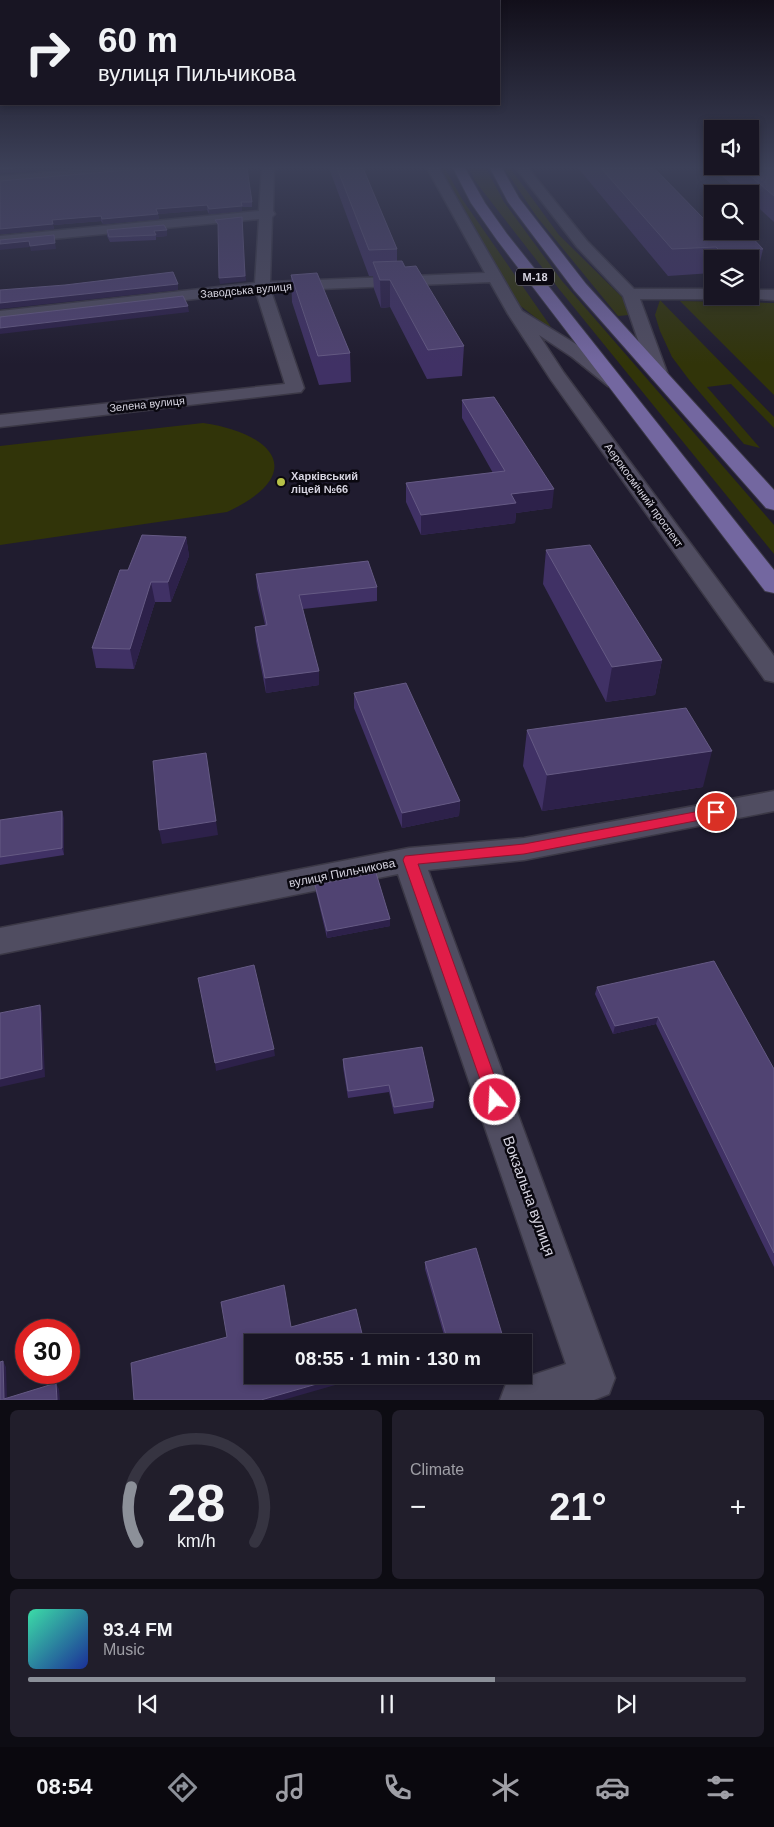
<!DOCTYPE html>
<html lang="en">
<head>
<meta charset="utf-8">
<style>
  :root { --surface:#181523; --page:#211e2b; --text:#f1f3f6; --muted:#9f9fa6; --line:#363441; --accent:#8c9099 }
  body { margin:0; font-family:Arial,sans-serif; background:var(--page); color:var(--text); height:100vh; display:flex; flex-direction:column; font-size:19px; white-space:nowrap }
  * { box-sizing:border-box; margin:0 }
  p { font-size:16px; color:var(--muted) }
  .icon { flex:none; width:28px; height:28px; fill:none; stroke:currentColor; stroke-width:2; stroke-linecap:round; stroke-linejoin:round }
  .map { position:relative; height:1400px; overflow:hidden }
  .drawer { display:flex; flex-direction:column; gap:10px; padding:10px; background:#0d0c13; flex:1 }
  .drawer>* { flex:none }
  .guide { position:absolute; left:0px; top:0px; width:500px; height:105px; box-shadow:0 2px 8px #0003,0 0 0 1px var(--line); background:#181523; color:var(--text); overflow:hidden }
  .controls { position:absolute; left:704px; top:120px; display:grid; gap:10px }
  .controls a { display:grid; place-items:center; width:55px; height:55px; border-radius:0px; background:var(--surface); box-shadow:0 2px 8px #0003,0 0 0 1px var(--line); font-size:25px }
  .speed { position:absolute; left:15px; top:1319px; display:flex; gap:10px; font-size:25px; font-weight:700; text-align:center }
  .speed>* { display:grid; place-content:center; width:65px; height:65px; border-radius:50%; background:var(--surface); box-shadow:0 2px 8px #0003,0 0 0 1px var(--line); line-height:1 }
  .speed .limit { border:8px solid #d22; background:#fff; color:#111 }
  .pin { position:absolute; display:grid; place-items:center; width:42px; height:42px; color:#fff; margin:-21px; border:2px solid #fff; border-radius:50%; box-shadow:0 1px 5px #0007 }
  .me { position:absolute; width:55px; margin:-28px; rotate:341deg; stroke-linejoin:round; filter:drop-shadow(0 0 4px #0008) }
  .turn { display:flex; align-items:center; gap:18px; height:105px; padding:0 15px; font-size:22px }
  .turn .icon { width:65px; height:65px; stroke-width:2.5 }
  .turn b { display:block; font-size:35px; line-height:42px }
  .big { font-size:38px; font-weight:800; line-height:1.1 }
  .drawer .tile { flex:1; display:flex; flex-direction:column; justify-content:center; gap:8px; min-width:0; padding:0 18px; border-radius:8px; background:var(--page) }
  .drawer .dial { align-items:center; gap:0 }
  .dial svg { height:130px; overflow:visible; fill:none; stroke:var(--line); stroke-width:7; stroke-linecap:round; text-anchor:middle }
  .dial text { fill:var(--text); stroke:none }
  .song { display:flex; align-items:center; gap:15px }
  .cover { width:60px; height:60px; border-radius:8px; background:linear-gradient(135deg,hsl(160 70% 55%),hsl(230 70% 35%)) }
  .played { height:5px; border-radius:2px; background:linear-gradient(90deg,var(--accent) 65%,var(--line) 65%) }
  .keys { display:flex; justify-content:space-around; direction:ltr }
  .heat { display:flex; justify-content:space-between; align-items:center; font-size:28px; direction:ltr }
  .drawer .tiles { flex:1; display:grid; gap:10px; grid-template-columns:1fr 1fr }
  .tile:last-child { grid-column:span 2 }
  .trip { position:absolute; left:244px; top:1334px; width:288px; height:50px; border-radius:0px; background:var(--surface); box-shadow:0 2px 8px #0003,0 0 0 1px var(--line); font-weight:800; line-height:50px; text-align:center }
  .tab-bar { display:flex; height:80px; justify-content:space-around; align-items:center; background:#0a080e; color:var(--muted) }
  .tab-bar .icon { width:35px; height:35px }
  .tab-bar .selected { color:var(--accent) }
  .tab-bar b { font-size:22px; color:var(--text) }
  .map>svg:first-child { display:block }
</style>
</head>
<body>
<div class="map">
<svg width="774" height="1400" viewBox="0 0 774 1400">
  <rect width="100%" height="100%" fill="#201c2f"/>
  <path fill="#313409" d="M437,168h8l17,31 89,128 -7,-3 -26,-20z
    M469,168h17l18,34 58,79 212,244v29l-215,-265 -84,-108z
    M504,168h6l49,67 70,69v11l-11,1 -81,-99z
    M660,300l114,117v11l-43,-44 -24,3 53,61 -16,-4 -54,-63 -18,-24 -12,-26 -5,-16z
    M680,301l94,2v92z
    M203,423c71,10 106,51 24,89l-227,33v-99z"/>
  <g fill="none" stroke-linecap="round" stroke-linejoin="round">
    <g stroke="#3b3846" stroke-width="3">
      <path id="street" d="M97,168h49l-6,4 -140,12v-8z
        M262,168h12l-1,43 2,3 -3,3 -2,65 215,-9 -58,-105h12l83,143 62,38 39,33 -3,4h-12l-36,-29 -33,-22 25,38 210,283v26l-9,-2 -214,-300 -43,-66 -18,-32 -219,9 33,97 -3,4 -301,35v-12l285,-31 -29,-92 -256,29v-10l255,-28 4,-64 -259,25v-8l259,-25z
        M516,168h12l59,73 47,48h78v7h6l-6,3h-72l28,76 -3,4h-12l-3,-4 -27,-79 -46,-49z
        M750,290h24v10l-30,-2 -1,-2h7z
        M774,791v20l-250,49 -96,10 187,508 -6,16 -15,6h-94l6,-16 60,-20 -168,-490 -398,80v-26l409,-80 115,-10z"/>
    </g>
    <g stroke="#3b3846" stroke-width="2">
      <path id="primary" d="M453,168h12l20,35 22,31 267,336v23l-9,-2 -268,-351 -26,-37z
        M490,168h12l17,30 67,86 188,206v20l-8,-2 -192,-218 -66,-88z"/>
    </g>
    <use href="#street" fill="#504d61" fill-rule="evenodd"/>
    <use href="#primary" fill="#7367a0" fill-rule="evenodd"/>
  </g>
  <path fill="#403165" d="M329,168h34l34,81v12l8,6 59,79 -2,30 -35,3 -37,-72 -9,1 -7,-19 -1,-13h-4z
    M578,168h76l51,52 58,29 -6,26h-7v-16h-38v15v-1l-44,3z
    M713,168h61v54l-24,-22v-6h-8z
    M0,181l252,21v5h-10v4l-33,3 -2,-4 -49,4 1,5 -56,5 -2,-3 -48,4 1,4 -54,5z
    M107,230l60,6 -11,1v3l-46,2 -3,-6z
    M291,275l59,78 1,29 -32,3 -27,-83z
    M462,400l90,108 -36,5 -1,10 -94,12 -15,-33v-19l87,-10 -31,-55z
    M186,537l3,19 -18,46h-16l-21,67 -38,-1 -4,-20 36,-78z
    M546,550l116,110 -7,35 -49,7 -63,-118z
    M256,574l121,13v14l-74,8 16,76 -53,8 -10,-52 -1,-14 10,-2 -8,-37z
    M354,693l106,108 -1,15 -57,12 -48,-120z
    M527,730l176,57 -161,24 -19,-45z
    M64,818v37l-64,10v-45z
    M315,885l75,41 -63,12 -11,-46z
    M597,987l177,82v198l-118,-243 -43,10 -18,-40z
    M343,1059l91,42 -1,7 -39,6 -5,-22 -41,6 -5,-31z
    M425,1262l77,72 -1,6 -7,2h-48l-21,-73z"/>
  <path fill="#2d214a" d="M14,168h61l-75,6v-5z
    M207,205v5l-49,4 1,5 -56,5 -1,-5 54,-10z
    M242,206v5l-33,3v-5z
    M101,216v5l-48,4 1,4 -54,5v-5l52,-9z
    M242,217l4,64 -26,3 -1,-6z
    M167,230v6l-11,1 -2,-6z
    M54,235l2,14 -25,2 -1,-4 -30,3v-6z
    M380,280h10v27l-9,1z
    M178,284v6l-178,19v-6z
    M188,306l1,6 -189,22v-6z
    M554,489l-2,19 -36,5 -1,10 -94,12v-20l90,-21z
    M186,537l3,19 -18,46 -3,-20z
    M151,582l4,20 -21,67 -4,-20z
    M662,660l-7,35 -49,7 6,-35z
    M319,671v14l-53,8 -1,-15z
    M712,751l-9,36 -161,24 5,-36z
    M460,801l-1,15 -57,12v-15z
    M62,811l2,7v37l-2,-7z
    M216,821l2,14 -56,9 -3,-14z
    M390,919v7l-63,12v-7z
    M40,1005l2,8 3,64 -45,10v-8z
    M658,1017l-2,7 -43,10 2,-8z
    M274,1049l1,7 -59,15 -1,-8z
    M502,1334l-1,6 -7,2h-20z
    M3,1361l3,6 1,33 -3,-1z
    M348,1375h22l-87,25h-22z
    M56,1383l3,6 1,11h-3z"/>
  <path fill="#504372" stroke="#655a84" d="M0,168h14l-14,1z
    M141,168h106l5,34h-11l1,4 -33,3 -2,-4 -51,4 2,5 -56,5 -1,-3 -49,4 1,4 -53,5v-48l140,-12z
    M337,168h26l34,81 -28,1z
    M601,168h53l51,52 7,-1v12h34l17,18 -43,2 -4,-4 -44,2z
    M741,168h33v28z
    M242,217l3,59 -26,2 -1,-54 -3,-4z
    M164,225l3,5 -13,1 2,4 -47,2 -2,-7z
    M54,235l1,8 -25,3 -1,-5 -29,3v-4z
    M402,261l3,6 11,-1 48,80 -36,4 -38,-70h-10l-7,-18z
    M173,272l5,12 -178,19v-13l65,-5z
    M317,273l33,80 -32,3 -27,-81z
    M183,296l5,10 -188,22v-11z
    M494,397l60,92 -43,5 5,9 -95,12 -15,-32 99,-12 -43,-71z
    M142,535l44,2 -18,45h-17l-21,67 -38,-1 28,-78h8z
    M590,545l72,115 -50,7 -66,-117z
    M368,561l9,26 -78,8 20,76 -54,7 -10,-51 12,-2 -11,-51z
    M406,683l54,118 -58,12 -48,-120z
    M686,708l26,43 -165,24 -20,-45z
    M206,753l10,68 -57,9 -6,-69z
    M62,811v37l-62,9v-37z
    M376,873l14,46 -63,12 -12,-46z
    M714,961l60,108v184l-116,-236 -43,9 -18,-39z
    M254,965l20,84 -59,14 -17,-85z
    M40,1005l2,64 -42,10v-66z
    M422,1047l12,54 -40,6 -5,-22 -41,6 -5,-32z
    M476,1248l26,86 -28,8h-26l-23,-80z
    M284,1285l7,42 65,-18 8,33h-112v33h96l-87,25h-127l-3,-37 96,-26 -6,-35z
    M3,1361l1,38 52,-16 1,17h-57v-38z"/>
  <linearGradient id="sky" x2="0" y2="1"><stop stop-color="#120f1a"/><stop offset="0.46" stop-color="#3c4058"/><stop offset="1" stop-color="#3c4058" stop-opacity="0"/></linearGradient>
  <rect width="774" height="364" fill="url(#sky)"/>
  <path fill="#e11d48" stroke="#92132f" d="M716,808l7,4 -2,4 -197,38 -106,10 85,236 -3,5 -5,3 -6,-3 -86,-245 2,-4 119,-12z"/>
  <circle fill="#b7c148" stroke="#0a0810" stroke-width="2" cx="281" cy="482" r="5"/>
  <g text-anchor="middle" stroke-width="5" stroke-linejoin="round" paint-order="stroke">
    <rect fill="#0a0810" stroke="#9997a2" stroke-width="1" x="516" y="268.5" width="38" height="17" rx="4"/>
    <g font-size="11" font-weight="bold" fill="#d6d4e0">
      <text x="535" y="281">М-18</text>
    </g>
    <g font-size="11" fill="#d6d4e0" stroke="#0a0810">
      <text transform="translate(246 290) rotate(-5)" y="4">Заводська вулиця</text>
      <text transform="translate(147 404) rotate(-6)" y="4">Зелена вулиця</text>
      <text transform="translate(644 495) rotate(54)" y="4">Аерокосмічний проспект</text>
    </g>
    <g font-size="11" font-weight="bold" fill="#d6d4e0" stroke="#0a0810" text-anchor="start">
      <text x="291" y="480">Харківський<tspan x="291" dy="13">ліцей №66</tspan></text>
    </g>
    <g font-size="12" fill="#d6d4e0" stroke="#0a0810">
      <text transform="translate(342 873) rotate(-11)" y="4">вулиця Пильчикова</text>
    </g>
    <g font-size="15" fill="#d6d4e0" stroke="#0a0810">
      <text transform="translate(529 1196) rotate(70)" y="5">Вокзальна вулиця</text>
    </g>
  </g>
</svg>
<div class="controls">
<a><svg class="icon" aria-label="sound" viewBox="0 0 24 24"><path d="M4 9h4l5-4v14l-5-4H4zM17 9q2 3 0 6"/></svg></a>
<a><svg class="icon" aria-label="search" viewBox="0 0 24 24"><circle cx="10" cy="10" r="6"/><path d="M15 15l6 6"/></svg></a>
<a><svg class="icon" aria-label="layers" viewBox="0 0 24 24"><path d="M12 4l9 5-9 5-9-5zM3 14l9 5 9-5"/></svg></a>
</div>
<div class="speed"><div class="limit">30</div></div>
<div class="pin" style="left:716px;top:812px;background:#d93025"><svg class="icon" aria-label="arrive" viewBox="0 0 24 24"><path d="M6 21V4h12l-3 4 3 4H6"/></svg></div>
<svg class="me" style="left:495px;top:1100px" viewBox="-20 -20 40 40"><circle r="17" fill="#e11d48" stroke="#fff" stroke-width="3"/><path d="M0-11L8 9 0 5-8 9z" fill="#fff"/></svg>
<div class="trip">08:55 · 1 min · 130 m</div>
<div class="guide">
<div class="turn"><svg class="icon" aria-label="right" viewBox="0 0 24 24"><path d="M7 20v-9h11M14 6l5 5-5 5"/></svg><div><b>60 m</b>вулиця Пильчикова</div></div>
</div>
</div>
<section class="drawer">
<div class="tiles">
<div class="tile dial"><svg viewBox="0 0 100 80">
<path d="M14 69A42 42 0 1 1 86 69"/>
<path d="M14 69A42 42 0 0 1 10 35" stroke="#8c9099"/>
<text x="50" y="56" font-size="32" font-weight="700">28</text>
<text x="50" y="72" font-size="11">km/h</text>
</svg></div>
<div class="tile"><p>Climate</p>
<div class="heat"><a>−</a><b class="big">21°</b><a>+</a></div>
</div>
<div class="tile">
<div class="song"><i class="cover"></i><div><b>93.4 FM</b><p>Music</p></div></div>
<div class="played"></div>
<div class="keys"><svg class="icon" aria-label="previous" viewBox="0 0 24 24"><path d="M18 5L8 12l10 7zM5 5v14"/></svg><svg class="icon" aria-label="pause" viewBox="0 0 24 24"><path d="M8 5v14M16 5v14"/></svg><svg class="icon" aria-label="next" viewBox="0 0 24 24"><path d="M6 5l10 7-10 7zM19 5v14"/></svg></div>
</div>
</div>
</section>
<nav class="tab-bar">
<b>08:54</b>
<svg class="icon selected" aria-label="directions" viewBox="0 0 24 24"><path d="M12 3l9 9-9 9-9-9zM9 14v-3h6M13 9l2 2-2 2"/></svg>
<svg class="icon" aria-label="music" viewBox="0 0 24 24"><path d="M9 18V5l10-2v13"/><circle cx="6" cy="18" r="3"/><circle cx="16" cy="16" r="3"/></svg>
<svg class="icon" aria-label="phone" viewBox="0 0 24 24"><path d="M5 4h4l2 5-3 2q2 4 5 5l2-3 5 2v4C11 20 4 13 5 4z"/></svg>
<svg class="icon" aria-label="climate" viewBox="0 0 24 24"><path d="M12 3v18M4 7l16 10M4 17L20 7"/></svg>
<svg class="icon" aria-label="car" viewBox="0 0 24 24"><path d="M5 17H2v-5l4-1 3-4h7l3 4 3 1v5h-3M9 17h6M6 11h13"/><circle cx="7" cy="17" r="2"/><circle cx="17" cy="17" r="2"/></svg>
<svg class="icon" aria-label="filters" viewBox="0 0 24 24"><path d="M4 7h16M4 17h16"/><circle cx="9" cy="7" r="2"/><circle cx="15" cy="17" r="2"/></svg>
</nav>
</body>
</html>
